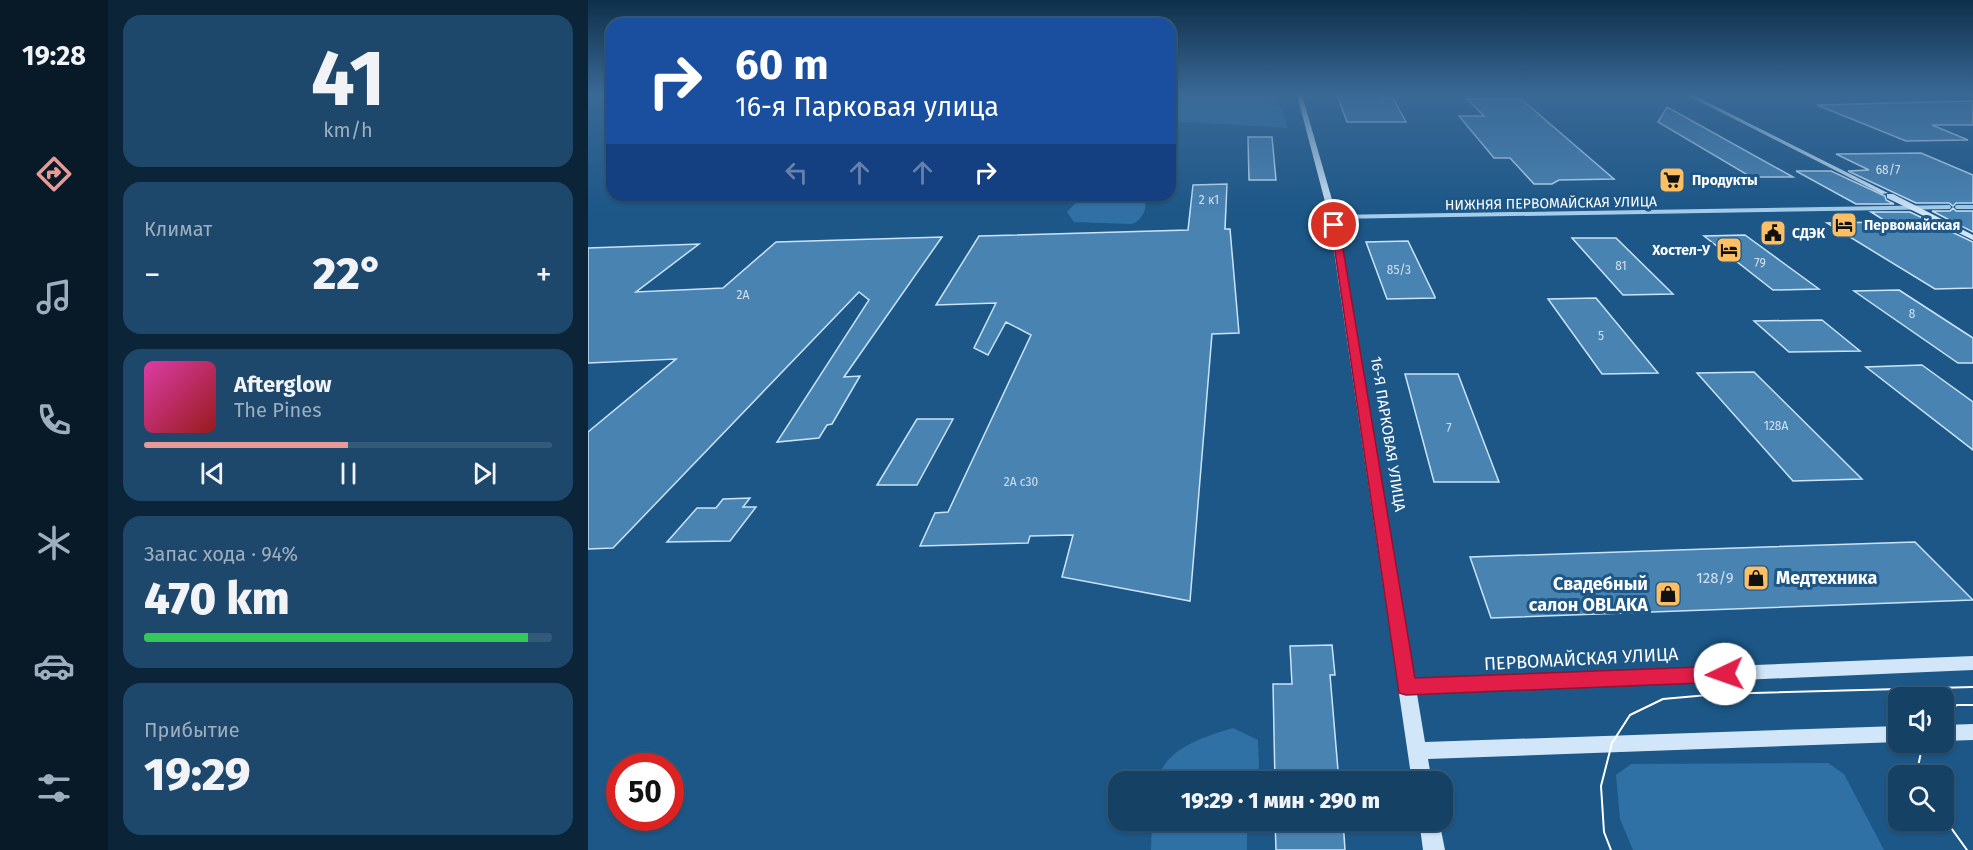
<!DOCTYPE html>
<html lang="ru">
<head>
<meta charset="utf-8">
<style>
  :root { --surface:#154165; --page:#1e486b; --text:#f1f3f6; --muted:#9dafbf; --line:#345a79; --accent:#e69b98 }
  body { margin:0; font-family:"Fira Sans",sans-serif; background:var(--page); color:var(--text); height:100vh; display:flex; flex-direction:column; font-size:22px; white-space:nowrap }
  * { box-sizing:border-box; margin:0 }
  p { font-size:20px; color:var(--muted) }
  .icon { flex:none; width:33px; height:33px; fill:none; stroke:currentColor; stroke-width:2; stroke-linecap:round; stroke-linejoin:round }
  .map { position:relative; flex:1; overflow:hidden }
  .details { display:flex; flex-direction:column; gap:15px; padding:15px; background:#0c2438; width:480px }
  .details>* { flex:none }
  .top-card { position:absolute; left:18px; top:18px; width:570px; height:183px; border-radius:18px; box-shadow:0 2px 4px #0004,0 0 0 2px var(--line); background:#1a4fa0; color:#fff; overflow:hidden }
  .tools { position:absolute; left:1300px; top:687px; display:grid; gap:12px }
  .tools a { display:grid; place-items:center; width:66px; height:66px; border-radius:12px; background:var(--surface); box-shadow:0 2px 4px #0004,0 0 0 2px var(--line); font-size:30px }
  .speed { position:absolute; left:18px; top:753px; display:flex; gap:12px; font-size:30px; font-weight:700; text-align:center }
  .speed>* { display:grid; place-content:center; width:78px; height:78px; border-radius:50%; background:var(--surface); box-shadow:0 2px 4px #0004,0 0 0 2px var(--line); line-height:1 }
  .speed .limit { border:9px solid #d22; background:#fff; color:#111 }
  .pin { position:absolute; display:grid; place-items:center; width:51px; height:51px; color:#fff; margin:-26px; border:3px solid #fff; border-radius:50%; box-shadow:0 2px 6px #0007 }
  .me { position:absolute; width:66px; margin:-33px; rotate:267deg; stroke-linejoin:round; filter:drop-shadow(0 0 4px #0008) }
  .turn { display:flex; align-items:center; gap:21px; height:126px; padding:0 30px; font-size:27px }
  .turn .icon { width:78px; height:78px; stroke-width:2.5 }
  .turn b { display:block; font-size:42px; line-height:51px }
  .lanes { display:flex; align-items:center; height:57px; padding:0 30px; background:#0003; justify-content:center; gap:30px; direction:ltr }
  .lanes .off { opacity:.35 }
  .big { font-size:45px; font-weight:800; line-height:1.1 }
  .details .widget { flex:1; display:flex; flex-direction:column; justify-content:center; gap:9px; min-width:0; padding:0 21px; border-radius:18px; background:var(--page) }
  .details .dial { align-items:center; gap:0 }
  .dial b { font-size:78px; line-height:1 }
  .song { display:flex; align-items:center; gap:18px }
  .cover { width:72px; height:72px; border-radius:9px; background:linear-gradient(135deg,hsl(320 70% 55%),hsl(0 70% 35%)) }
  .played { height:6px; border-radius:3px; background:linear-gradient(90deg,var(--accent) 50%,var(--line) 50%) }
  .keys { display:flex; justify-content:space-around; direction:ltr }
  .heat { display:flex; justify-content:space-between; align-items:center; font-size:33px; direction:ltr }
  .charge { height:9px; border-radius:4px; background:linear-gradient(90deg,#34c759 94%,var(--line) 0) }
  .trip { position:absolute; left:520px; top:771px; width:345px; height:60px; border-radius:18px; background:var(--surface); box-shadow:0 2px 4px #0004,0 0 0 2px var(--line); font-weight:800; line-height:60px; text-align:center }
  main { display:flex; flex:1; min-height:0 }
  .dock { display:flex; flex-direction:column; width:108px; justify-content:space-around; align-items:center; background:#081a28; color:var(--muted) }
  .dock .icon { width:42px; height:42px }
  .dock .active { color:var(--accent) }
  .dock b { font-size:27px; color:var(--text) }
  .map>svg:first-child { display:block }
</style>
</head>
<body>
<main>
<nav class="dock">
<b>19:28</b>
<svg class="icon active" aria-label="directions" viewBox="0 0 24 24"><path d="M12 3l9 9-9 9-9-9zM9 14v-3h6M13 9l2 2-2 2"/></svg>
<svg class="icon" aria-label="music" viewBox="0 0 24 24"><path d="M9 18V5l10-2v13"/><circle cx="6" cy="18" r="3"/><circle cx="16" cy="16" r="3"/></svg>
<svg class="icon" aria-label="phone" viewBox="0 0 24 24"><path d="M5 4h4l2 5-3 2q2 4 5 5l2-3 5 2v4C11 20 4 13 5 4z"/></svg>
<svg class="icon" aria-label="climate" viewBox="0 0 24 24"><path d="M12 3v18M4 7l16 10M4 17L20 7"/></svg>
<svg class="icon" aria-label="car" viewBox="0 0 24 24"><path d="M5 17H2v-5l4-1 3-4h7l3 4 3 1v5h-3M9 17h6M6 11h13"/><circle cx="7" cy="17" r="2"/><circle cx="17" cy="17" r="2"/></svg>
<svg class="icon" aria-label="filters" viewBox="0 0 24 24"><path d="M4 7h16M4 17h16"/><circle cx="9" cy="7" r="2"/><circle cx="15" cy="17" r="2"/></svg>
</nav>
<section class="details">
<div class="widget dial"><b>41</b><p>km/h</p></div>
<div class="widget"><p>Климат</p>
<div class="heat"><a>−</a><b class="big">22°</b><a>+</a></div>
</div>
<div class="widget">
<div class="song"><i class="cover"></i><div><b>Afterglow</b><p>The Pines</p></div></div>
<div class="played"></div>
<div class="keys"><svg class="icon" aria-label="previous" viewBox="0 0 24 24"><path d="M18 5L8 12l10 7zM5 5v14"/></svg><svg class="icon" aria-label="pause" viewBox="0 0 24 24"><path d="M8 5v14M16 5v14"/></svg><svg class="icon" aria-label="next" viewBox="0 0 24 24"><path d="M6 5l10 7-10 7zM19 5v14"/></svg></div>
</div>
<div class="widget"><p>Запас хода · 94%</p><b class="big">470 km</b><div class="charge"></div></div>
<div class="widget"><p>Прибытие</p><b class="big">19:29</b></div>
</section>
<div class="map">
<svg width="1385" height="850" viewBox="0 0 1385 850">
  <rect width="100%" height="100%" fill="#1c5787"/>
  <path fill="#3071a5" d="M582,95h106l12,33 -118,-7z
    M495,195h62c2,12 0,23 -13,29l-58,-2 -7,-10z
    M645,728l25,12 1,27 -6,14h-96c8,-33 47,-44 76,-53z
    M1240,763l16,11 40,76h-251l-13,-31 -4,-44 15,-11z
    M564,821h95v29h-96z"/>
  <path fill="#4983b2" stroke="#cae4f8" stroke-width="1.5" d="M749,95h44l2,3h10l13,24h-59z
    M879,99h54l93,80 -55,1 -7,4h-18l-24,-26h-16l-35,-42h25z
    M1385,101v24h-41l36,15 -62,1 -89,-36z
    M1079,107l126,70h-42l-93,-55z
    M660,137h24l4,43h-27z
    M1333,153l52,22v28h-17l-3,3 -4,-3h-33l-68,-32 21,-1 -33,-16z
    M1208,171h35l54,25 1,4 8,4h-38z
    M639,184l-2,45h5l9,104 -27,1 -22,267 -128,-24 11,-42 -43,1 -2,7 -108,3 15,-33 13,-1 83,-177 -25,-13 -18,33 -14,-7 22,-45 -60,2 43,-69 209,-6 5,-45z
    M1365,208l3,3h17v21l-41,-21h18z
    M1283,212h39l63,30v46l-38,1 -108,-66 60,-1z
    M1157,235l74,54 -46,1 -69,-54z
    M354,237l-98,140 16,-1 -28,48 -5,1 -8,13 -42,4 92,-142 -10,-8 -246,256 -25,1v-117l88,-73 -88,4v-115l111,-4 -63,48 87,-4 53,-46z
    M984,238h44l57,56 -50,1z
    M820,241l27,56v1l-48,1 -21,-57z
    M1311,290l74,48v25h-15l-104,-72z
    M1008,298l62,75 -56,1 -54,-75z
    M1234,320l38,31 -71,1 -35,-31z
    M1334,365l51,37v48l-107,-83z
    M1166,372l108,107 -69,2 -96,-108z
    M817,374h53l41,108h-65z
    M329,419h36l-36,66h-40z
    M162,498l-7,9h13l-26,34 -63,1 30,-34h19l7,-9z
    M1327,542l58,58 -482,18 -21,-61z
    M744,645l3,30h-5l9,107h-64l-2,-98h19l-2,-38z
    M687,820h68l2,30h-69z"/>
  <g fill="none" stroke-linecap="round" stroke-linejoin="round">
    <path stroke="#a5cdeb" stroke-width="4" d="M1369,207h16
      M745,217l616,-10"/>
    <path fill="#d1e6f8" fill-rule="evenodd" d="M709,95h5l35,122 78,462 558,-23v14l-556,24 8,48 474,-16v16l-471,17 4,23h-20l-83,-565z
      M1099,95h6l195,98 -6,1z
      M1299,194h6l80,41v5l-86,-42z
      M1385,724v16l-29,1v-16z
      M831,820h20l6,30h-22z"/>
    <path stroke="#fff" stroke-width="2" d="M1356,714l13,-9h16
      M1331,776l-2,-4 6,-30
      M1356,818l23,32
      M1023,850l-7,-18 -3,-46 11,-43 18,-28 33,-16 56,-5 254,-7"/>
  </g>
  <linearGradient id="sky" x2="0" y2="1"><stop stop-color="#0f304a"/><stop offset="0.44" stop-color="#3a6996"/><stop offset="1" stop-color="#3a6996" stop-opacity="0"/></linearGradient>
  <rect width="1385" height="214" fill="url(#sky)"/>
  <path fill="#e11d48" stroke="#92132f" stroke-width="1.5" d="M743,224l8,1 76,453 310,-12 7,2 3,6 -3,6 -7,2 -319,13 -7,-2z"/>
  <defs>
    <g id="supermarket-square" transform="scale(1.35)"><rect x="-9" y="-9" width="18" height="18" rx="4" fill="#fcbf63" stroke="#1c5787"/><path d="M-6-5.5h2.5l.6 2H6L4.5 2H-2.5L-4.4-4H-6ZM-1.5 3.2a1.3 1.3 0 1 0 .1 0ZM3 3.2a1.3 1.3 0 1 0 .1 0Z" fill="#111"/></g>
    <g id="hotel-square" transform="scale(1.35)"><rect x="-9" y="-9" width="18" height="18" rx="4" fill="#fcbf63" stroke="#1c5787"/><path d="M-6-4.5h1.5V1H6V5H4.5V3h-9V5H-6ZM-4 0a1.8 1.8 0 1 1 3.6 0ZM.5 0V-2.5h3Q6-2.5 6 0Z" fill="#111"/></g>
    <g id="civic-square" transform="scale(1.35)"><rect x="-9" y="-9" width="18" height="18" rx="4" fill="#fcbf63" stroke="#1c5787"/><path d="M-.6-6.5H3V-4.5H.6V-3L4-1V1h2V6H-6V1h2V-1L-.6-3ZM-1.2 2.5V6h2.4V2.5Z" fill="#111"/></g>
    <g id="shop-square" transform="scale(1.35)"><rect x="-9" y="-9" width="18" height="18" rx="4" fill="#fcbf63" stroke="#1c5787"/><path d="M-5-2.5h2.3a2.7 3.5 0 0 1 5.4 0H5L5.5 6h-11ZM-1.5-2.5h3a1.5 2.3 0 0 0-3 0Z" fill="#111"/></g>
  </defs>
  <g fill-rule="evenodd">
    <use href="#supermarket-square" x="1084" y="180"/>
    <use href="#hotel-square" x="1256" y="225"/>
    <use href="#civic-square" x="1185" y="233"/>
    <use href="#hotel-square" x="1141" y="250"/>
    <use href="#shop-square" x="1168" y="578"/>
    <use href="#shop-square" x="1080" y="594"/>
  </g>
  <g text-anchor="middle" stroke-width="6" stroke-linejoin="round" paint-order="stroke">
    <g font-size="12" fill="#d2e0ec">
      <text x="1300" y="174">68/7</text>
      <text x="621" y="204">2 к1</text>
      <text x="1172" y="267">79</text>
      <text x="1033" y="270">81</text>
      <text x="811" y="274">85/3</text>
      <text x="155" y="299">2А</text>
      <text x="1324" y="318">8</text>
      <text x="1013" y="340">5</text>
      <text x="1188" y="430">128А</text>
      <text x="861" y="432">7</text>
      <text x="433" y="486">2А с30</text>
    </g>
    <g font-size="14" font-weight="bold" fill="#fff" stroke="#1c5787" text-anchor="start">
      <text x="1104" y="185">Продукты</text>
      <text x="1276" y="230">Первомайская</text>
      <text x="1204" y="238">СДЭК</text>
      <text x="1122" y="255" text-anchor="end">Хостел-У</text>
    </g>
    <g font-size="14" fill="#fff" stroke="#1c5787">
      <text transform="translate(963 203) rotate(-1)" y="5">НИЖНЯЯ ПЕРВОМАЙСКАЯ УЛИЦА</text>
    </g>
    <g font-size="15" fill="#fff" stroke="#1c5787">
      <text transform="translate(800 434) rotate(81)" y="5">16-Я ПАРКОВАЯ УЛИЦА</text>
    </g>
    <g font-size="15" fill="#d2e0ec">
      <text x="1127" y="583">128/9</text>
    </g>
    <g font-size="18" font-weight="bold" fill="#fff" stroke="#1c5787" text-anchor="start">
      <text x="1188" y="584">Медтехника</text>
      <text x="1060" y="590" text-anchor="end">Свадебный<tspan x="1060" dy="21">салон OBLAKA</tspan></text>
    </g>
    <g font-size="18" fill="#fff" stroke="#1c5787">
      <text transform="translate(993 659) rotate(-3)" y="6">ПЕРВОМАЙСКАЯ УЛИЦА</text>
    </g>
  </g>
</svg>
<div class="tools">
<a><svg class="icon" aria-label="sound" viewBox="0 0 24 24"><path d="M4 9h4l5-4v14l-5-4H4zM17 9q2 3 0 6"/></svg></a>
<a><svg class="icon" aria-label="search" viewBox="0 0 24 24"><circle cx="10" cy="10" r="6"/><path d="M15 15l6 6"/></svg></a>
</div>
<div class="speed"><div class="limit">50</div></div>
<div class="pin" style="left:746px;top:225px;background:#d93025"><svg class="icon" aria-label="arrive" viewBox="0 0 24 24"><path d="M6 21V4h12l-3 4 3 4H6"/></svg></div>
<svg class="me" style="left:1137px;top:674px" viewBox="-20 -20 40 40"><circle r="19" fill="#fff"/><path d="M0-13L10 11 0 6-10 11z" fill="#e11d48"/></svg>
<div class="trip">19:29 · 1 мин · 290 m</div>
<div class="top-card">
<div class="turn"><svg class="icon" aria-label="right" viewBox="0 0 24 24"><path d="M7 20v-9h11M14 6l5 5-5 5"/></svg><div><b>60 m</b>16-я Парковая улица</div></div>
<div class="lanes"><svg class="icon off" aria-label="left" viewBox="0 0 24 24"><path d="M17 20v-9H6M10 6l-5 5 5 5"/></svg><svg class="icon off" aria-label="ahead" viewBox="0 0 24 24"><path d="M12 20V5M6 11l6-6 6 6"/></svg><svg class="icon off" aria-label="ahead" viewBox="0 0 24 24"><path d="M12 20V5M6 11l6-6 6 6"/></svg><svg class="icon" aria-label="right" viewBox="0 0 24 24"><path d="M7 20v-9h11M14 6l5 5-5 5"/></svg></div>
</div>
</div>
</main>
</body>
</html>
